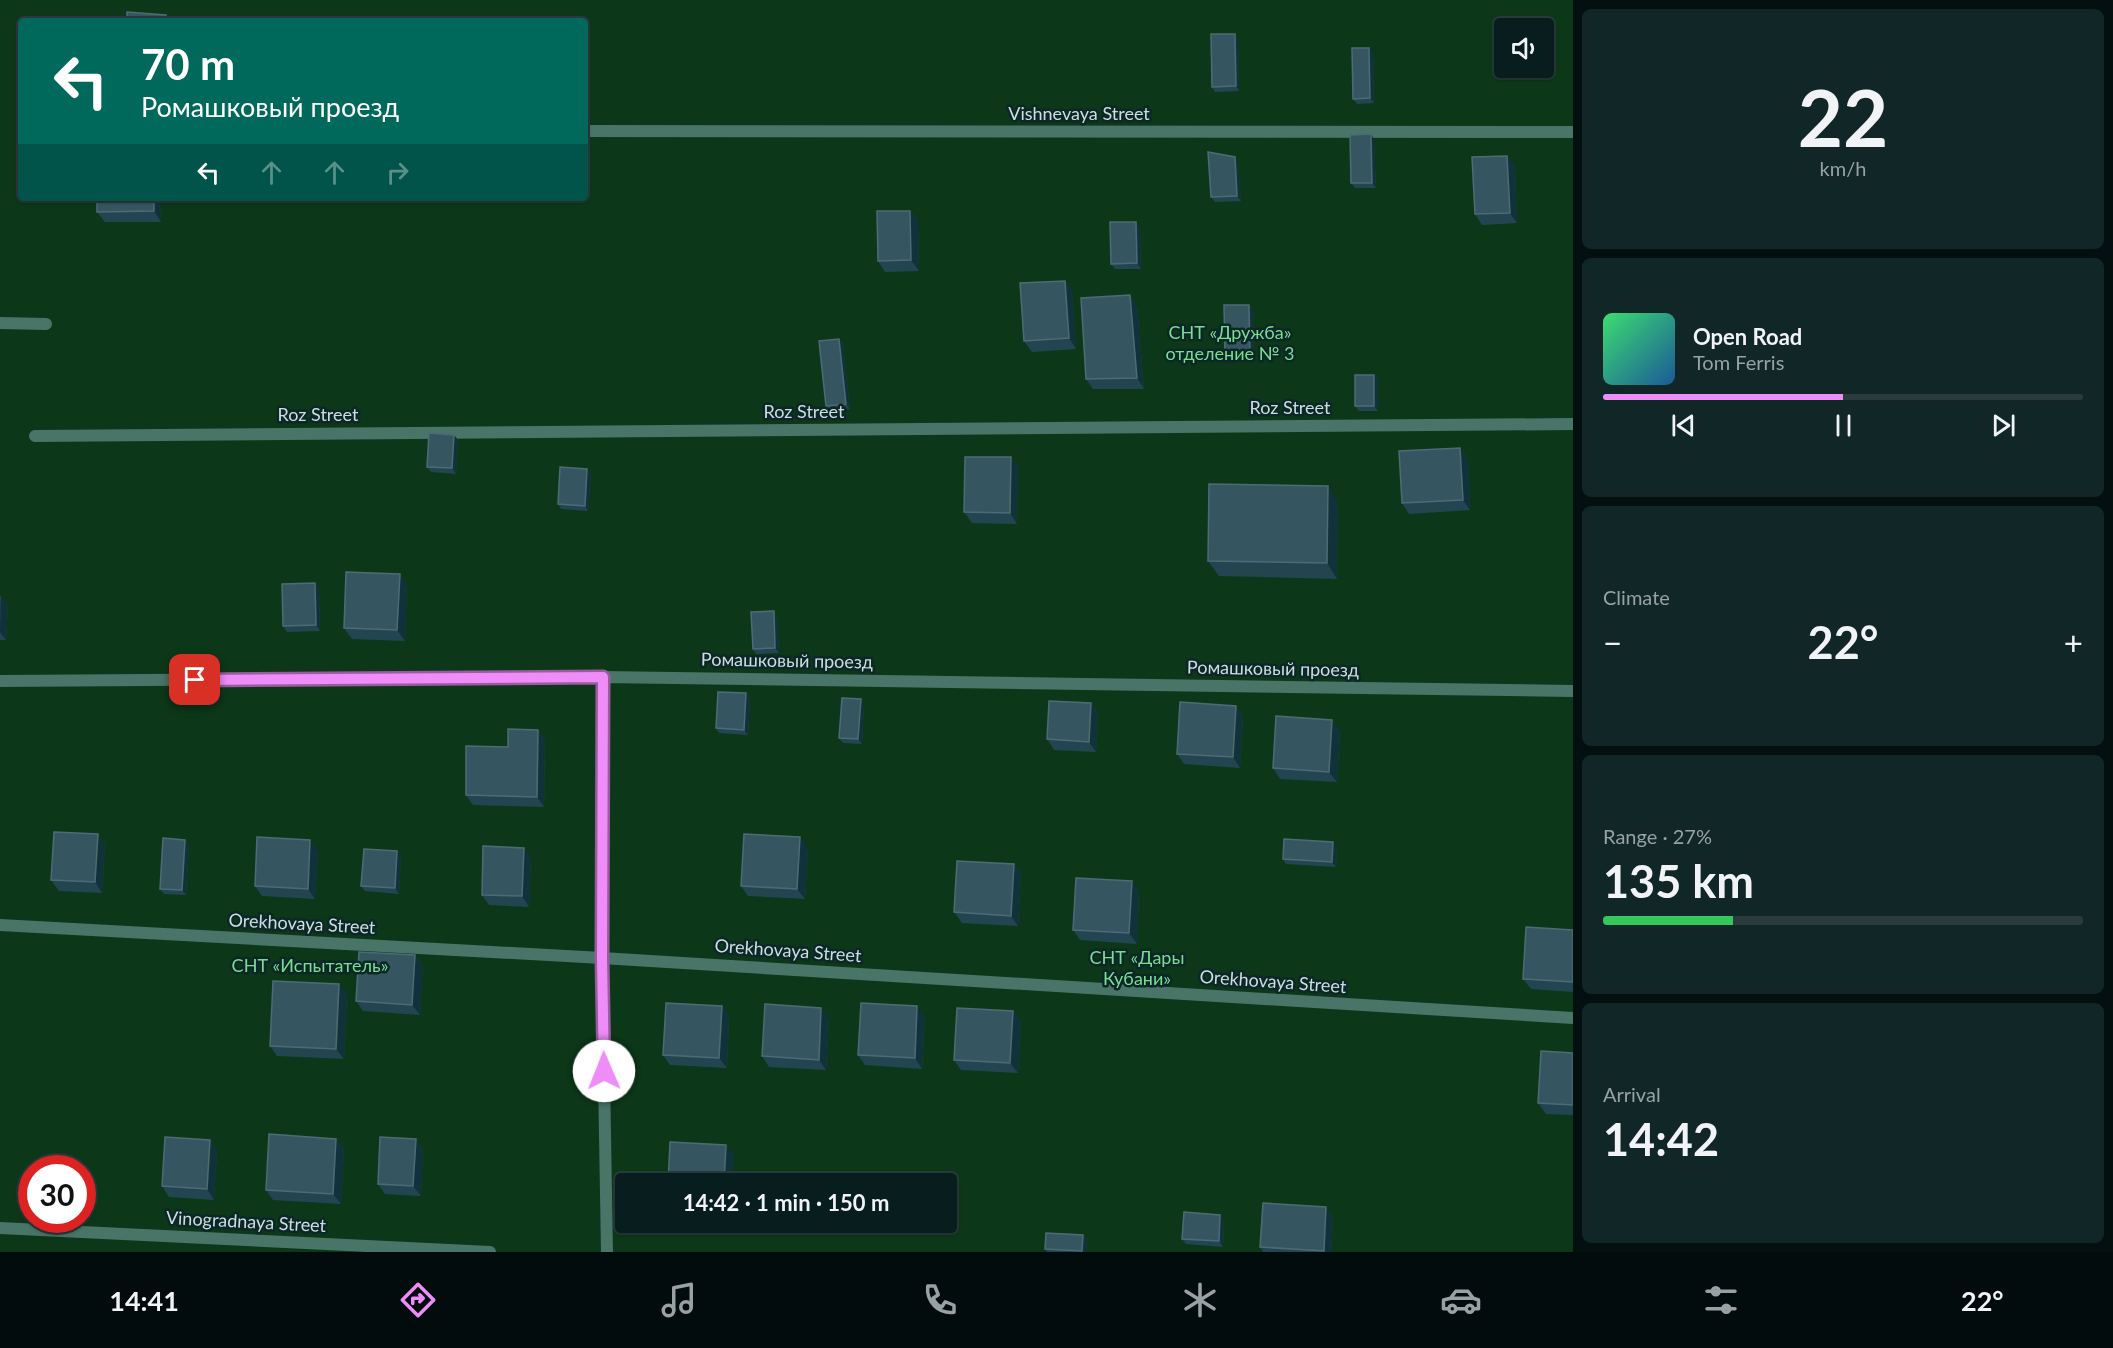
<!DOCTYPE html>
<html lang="en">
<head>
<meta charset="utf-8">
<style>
  :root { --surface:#081d1e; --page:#112627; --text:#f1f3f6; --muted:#98a2a4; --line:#293b3c; --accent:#ee8cf8 }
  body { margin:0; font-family:Lato,sans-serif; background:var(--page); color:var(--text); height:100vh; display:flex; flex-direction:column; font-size:22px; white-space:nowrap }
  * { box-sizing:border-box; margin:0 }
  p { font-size:20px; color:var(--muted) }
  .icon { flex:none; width:33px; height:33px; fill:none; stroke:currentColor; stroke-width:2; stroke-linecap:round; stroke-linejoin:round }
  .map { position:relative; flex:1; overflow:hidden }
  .drawer { display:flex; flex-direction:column; gap:9px; padding:9px; background:#041010; width:540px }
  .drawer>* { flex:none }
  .hud { position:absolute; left:18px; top:18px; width:570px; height:183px; border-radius:6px; box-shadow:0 2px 4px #0004,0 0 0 2px var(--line); background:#00695c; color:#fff; overflow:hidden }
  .controls { position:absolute; left:1494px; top:18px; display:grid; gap:12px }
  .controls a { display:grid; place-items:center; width:60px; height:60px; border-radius:6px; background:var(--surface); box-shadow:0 2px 4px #0004,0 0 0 2px var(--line); font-size:30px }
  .speed { position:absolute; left:18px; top:1155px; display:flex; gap:12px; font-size:30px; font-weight:700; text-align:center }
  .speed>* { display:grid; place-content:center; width:78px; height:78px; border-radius:50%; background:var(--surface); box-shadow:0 2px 4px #0004,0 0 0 2px var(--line); line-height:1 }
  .speed .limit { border:9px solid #d22; background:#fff; color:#111 }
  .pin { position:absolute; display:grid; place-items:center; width:51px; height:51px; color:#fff; margin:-26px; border-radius:12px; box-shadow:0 3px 9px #0006 }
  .me { position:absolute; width:66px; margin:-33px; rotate:359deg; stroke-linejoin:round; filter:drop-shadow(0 0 4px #0008) }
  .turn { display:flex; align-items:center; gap:21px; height:126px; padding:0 24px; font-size:27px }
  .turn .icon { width:78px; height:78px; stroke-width:2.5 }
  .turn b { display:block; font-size:42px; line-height:51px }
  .lanes { display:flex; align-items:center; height:57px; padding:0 24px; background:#0003; justify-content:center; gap:30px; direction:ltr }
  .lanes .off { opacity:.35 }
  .big { font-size:45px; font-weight:700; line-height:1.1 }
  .drawer .widget { flex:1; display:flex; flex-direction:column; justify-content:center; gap:9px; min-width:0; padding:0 21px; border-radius:9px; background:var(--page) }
  .drawer .dial { align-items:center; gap:0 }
  .dial b { font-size:78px; line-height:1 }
  .song { display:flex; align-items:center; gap:18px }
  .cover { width:72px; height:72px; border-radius:9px; background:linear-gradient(135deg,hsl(140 70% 55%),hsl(210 70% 35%)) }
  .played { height:6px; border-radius:3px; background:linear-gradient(90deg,var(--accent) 50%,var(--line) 50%) }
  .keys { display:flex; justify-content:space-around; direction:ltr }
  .heat { display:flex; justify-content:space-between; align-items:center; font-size:33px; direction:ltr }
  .charge { height:9px; border-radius:4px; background:linear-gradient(90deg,#34c759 27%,var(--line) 0) }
  .trip { position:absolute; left:615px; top:1173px; width:342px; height:60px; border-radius:6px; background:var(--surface); box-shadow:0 2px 4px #0004,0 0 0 2px var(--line); font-weight:700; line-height:60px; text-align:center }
  .menu { display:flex; height:96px; justify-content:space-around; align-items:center; background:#030c0c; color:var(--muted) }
  .menu .icon { width:42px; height:42px }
  .menu .on { color:var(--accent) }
  .menu b { font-size:27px; color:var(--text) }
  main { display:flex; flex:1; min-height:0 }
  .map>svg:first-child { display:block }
</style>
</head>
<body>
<main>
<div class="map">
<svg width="1573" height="1252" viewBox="0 0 1573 1252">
  <rect width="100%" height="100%" fill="#0b2728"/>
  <path fill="#0c3819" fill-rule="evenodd" d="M0,0h1573v1252h-1573zM21,21h564v177h-564zM1504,28h40v40h-40zM32,1168h50v52h-50zM626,1184h320v38h-320z"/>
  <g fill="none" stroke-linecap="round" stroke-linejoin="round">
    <path stroke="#497468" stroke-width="12" d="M585,131l988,1
      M0,323l46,1
      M35,436l1538,-12
      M602,677v281l5,294
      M0,681l602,-4 971,14
      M0,925l602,33 971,60
      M0,1228l490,24"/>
  </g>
  <path fill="#234552" d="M1238,39l1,52 -24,1 -3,-5z
    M1373,53l1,50 -17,1 -4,-5z
    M1371,134l3,6 2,48h-21l-4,-5z
    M1507,156l8,10 2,57 -35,2 -7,-11z
    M1238,162l3,39 -26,1 -4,-5z
    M161,198v24h-56l-8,-10z
    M910,211l8,10 1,50 -34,1 -7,-11z
    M1140,227l1,42h-26l-4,-5z
    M1065,281l7,10 4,58 -44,3 -8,-11z
    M1137,306l7,83h-51l-7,-10z
    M1253,310l1,51h-26l-3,-5z
    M839,339l4,5 7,65 -20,2 -4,-5z
    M1378,380v31h-19l-4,-5z
    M454,435l4,5 -2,34 -25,-2 -4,-5z
    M1460,448l8,11 2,51 -61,4 -7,-11z
    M1011,457l7,11 -1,56 -45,-1 -8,-11z
    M587,469l4,5 -3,37 -27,-2 -3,-5z
    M1338,501l-1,78 -118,-3 -11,-15z
    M400,574l7,10 -2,57 -53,-2 -8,-11z
    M315,583l4,5 1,43 -33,1 -4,-6z
    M0,595l8,10 -2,35h-6z
    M774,611l3,6 2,36 -23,1 -3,-5z
    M746,693l4,6 -2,36 -29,-2 -3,-5z
    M1091,703l7,11 -2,38 -42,-2 -7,-11z
    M864,705l-2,39 -19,-1 -4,-5z
    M1236,706l7,10 -3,52 -56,-4 -7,-10z
    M538,730l7,10 -1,67 -71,-2 -7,-10 42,-48z
    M1340,730l-3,52 -57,-3 -7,-11z
    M98,834l7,11 -3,48 -43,-2 -8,-11z
    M185,840l4,5 -3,50 -22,-1 -4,-5z
    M524,848l7,10 -2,49 -40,-2 -7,-10z
    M808,848l-3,51 -57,-3 -7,-10z
    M1337,848l-1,19 -50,-3 -3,-5z
    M318,851l-3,48 -53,-3 -7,-10z
    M397,851l4,5 -2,38 -34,-3 -4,-5z
    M1014,864l7,10 -3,52 -56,-3 -8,-11z
    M1139,892l-2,52 -57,-4 -7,-10z
    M1573,930v62l-42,-3 -8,-10z
    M415,955l8,10 -3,50 -57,-4 -7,-10z
    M347,994l-3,65 -67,-3 -7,-10z
    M722,1006l7,11 -2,51 -57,-3 -7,-10z
    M1013,1011l8,11 -3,51 -57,-3 -7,-10z
    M925,1017l-3,52 -57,-4 -7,-10z
    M829,1018l-3,52 -57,-3 -7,-11z
    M1573,1053v62l-27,-1 -8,-11z
    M336,1139l8,10 -3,55 -68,-4 -7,-10z
    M416,1139l7,11 -2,46 -36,-2 -7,-10z
    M210,1140l7,10 -3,50 -45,-3 -7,-11z
    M1333,1218l-2,34h-68l-3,-5z
    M1224,1220l-1,27 -37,-3 -4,-5z
    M1083,1235l4,5 -1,12h-39l-2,-3z"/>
  <path fill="#12323b" d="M166,15l5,6h-5z
    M1235,34l3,5 1,52 -3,-5z
    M1369,48l4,5 1,50 -4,-5z
    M1371,134l3,6 2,48 -4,-5z
    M1507,156l8,10 2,57 -7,-10z
    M1235,157l3,5 3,39 -4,-5z
    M154,198h7v24l-7,-11z
    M910,211l8,10 1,50 -8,-11z
    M1136,222l4,5 1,42 -4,-6z
    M1065,281l7,10 4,58 -7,-11z
    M1130,295l7,11 7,83 -7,-11z
    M1249,305l4,5 1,51 -4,-6z
    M839,339l4,5 7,65 -4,-5z
    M1374,375l4,5v31l-4,-5z
    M454,435l4,5 -2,34 -4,-6z
    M1460,448l8,11 2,51 -7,-10z
    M1011,457l7,11 -1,56 -7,-11z
    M587,469l4,5 -3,37 -3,-5z
    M1328,486l10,15 -1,78 -10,-16z
    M400,574l7,10 -2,57 -8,-11z
    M315,583l4,5 1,43 -4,-6z
    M1,595l7,10 -2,35 -6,-8z
    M774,611l3,6 2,36 -4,-5z
    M746,693l4,6 -2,36 -4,-5z
    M861,699l3,6 -2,39 -4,-5z
    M1091,703l7,11 -2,38 -7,-10z
    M1236,706l7,10 -3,52 -7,-11z
    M1332,720l8,10 -3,52 -8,-10z
    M538,730l7,10 -1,67 -7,-10z
    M98,834l7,11 -3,48 -7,-11z
    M800,837l8,11 -3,51 -8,-10z
    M185,840l4,5 -3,50 -4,-5z
    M310,840l8,11 -3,48 -7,-10z
    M1333,842l4,6 -1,19 -4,-5z
    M524,848l7,10 -2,49 -7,-11z
    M397,851l4,5 -2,38 -4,-6z
    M1014,864l7,10 -3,52 -7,-10z
    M1132,881l7,11 -2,52 -8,-11z
    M415,955l8,10 -3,50 -8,-10z
    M339,984l8,10 -3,65 -8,-10z
    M722,1006l7,11 -2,51 -8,-10z
    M917,1006l8,11 -3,52 -7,-11z
    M821,1008l8,10 -3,52 -7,-10z
    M1013,1011l8,11 -3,51 -8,-10z
    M336,1139l8,10 -3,55 -8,-10z
    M416,1139l7,11 -2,46 -8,-10z
    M210,1140l7,10 -3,50 -7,-11z
    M726,1145l8,11 -2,28h-8z
    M1326,1207l7,11 -2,34h-6l-1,-1z
    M1220,1215l4,5 -1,27 -4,-6z
    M1083,1235l4,5 -1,12h-4v-1z"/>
  <path fill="#355661" stroke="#4d6b74" stroke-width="1.5" d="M127,12l39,3v6h-39z
    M1211,34h24l1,52 -24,1z
    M1352,48h17l1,50 -17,1z
    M1371,134l1,49h-21l-1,-48z
    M1208,152l27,5 2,39 -26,1z
    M1507,156l3,57 -35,1 -3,-57z
    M97,198h57v13l-57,1z
    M877,211h33l1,49 -33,1z
    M1110,222h26l1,41 -26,1z
    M1065,281l4,57 -45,3 -4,-58z
    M1130,295l7,83 -51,1 -5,-81z
    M1224,305h25l1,50 -25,1z
    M839,339l7,65 -20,2 -7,-65z
    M1355,375h19v31h-19z
    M429,433l25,2 -2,33 -25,-1z
    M1460,448l3,52 -61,3 -3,-52z
    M965,457h46l-1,56 -46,-1z
    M560,467l27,2 -2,37 -27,-2z
    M1209,484l119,2 -1,77 -119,-2z
    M346,572l54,2 -3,56 -53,-2z
    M315,583l1,42 -33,1 -1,-42z
    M774,611l1,37 -22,1 -2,-37z
    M718,692l28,1 -2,37 -28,-2z
    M842,698l19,1 -3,40 -19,-1z
    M1049,701l42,2 -2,39 -42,-3z
    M1180,702l56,4 -3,51 -56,-3z
    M1276,716l56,4 -3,52 -56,-4z
    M508,729l30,1 -1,67 -71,-2v-49l42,1z
    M54,832l44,2 -3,48 -44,-2z
    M744,834l56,3 -3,52 -56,-3z
    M257,837l53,3 -2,49 -53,-3z
    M163,838l22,2 -3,50 -22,-1z
    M1284,839l49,3 -1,20 -49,-3z
    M483,846l41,2 -2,48 -40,-1z
    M364,849l33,2 -2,37 -34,-2z
    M957,861l57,3 -3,52 -57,-4z
    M1076,878l56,3 -3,52 -56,-3z
    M1526,927l47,3v52l-50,-3z
    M359,952l56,3 -3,50 -56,-4z
    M273,981l66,3 -3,65 -66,-3z
    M666,1003l56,3 -3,52 -56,-3z
    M861,1003l56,3 -2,52 -57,-3z
    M765,1004l56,4 -2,52 -57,-4z
    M957,1008l56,3 -3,52 -56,-3z
    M1541,1051l32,2v52l-35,-2z
    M269,1134l67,5 -3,55 -67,-4z
    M165,1137l45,3 -3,49 -45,-3z
    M380,1137l36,2 -3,47 -35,-2z
    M670,1142l56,3 -2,39h-56z
    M1263,1203l63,4 -2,44 -64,-4z
    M1184,1212l36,3 -1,26 -37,-2z
    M1046,1233l37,2 -1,16 -37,-2z"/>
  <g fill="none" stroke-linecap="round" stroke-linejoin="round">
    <g stroke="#9b5ba1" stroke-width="15">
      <path id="route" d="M195,680l408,-3 -1,281 2,113"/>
    </g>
    <use href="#route" stroke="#ee8cf8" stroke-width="10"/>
  </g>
  <g text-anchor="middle" stroke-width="5" stroke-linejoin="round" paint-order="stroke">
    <g font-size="18" fill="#cedede" stroke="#0b2728">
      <text x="1079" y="120">Vishnevaya Street</text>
      <text x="1290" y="414">Roz Street</text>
      <text x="804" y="418">Roz Street</text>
      <text x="318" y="421">Roz Street</text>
      <text transform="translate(787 661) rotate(1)" y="6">Ромашковый проезд</text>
      <text transform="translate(1273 669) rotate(1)" y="6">Ромашковый проезд</text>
      <text transform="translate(302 924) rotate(3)" y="6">Orekhovaya Street</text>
      <text transform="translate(788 951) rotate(4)" y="6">Orekhovaya Street</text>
      <text transform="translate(1273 982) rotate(4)" y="6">Orekhovaya Street</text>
      <text transform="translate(246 1222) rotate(3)" y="6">Vinogradnaya Street</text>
    </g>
    <g font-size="18" fill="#79df8f" stroke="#0b2728">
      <text x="1230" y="339">СНТ «Дружба»<tspan x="1230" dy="21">отделение № 3</tspan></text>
      <text x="1137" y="964">СНТ «Дары<tspan x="1137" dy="21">Кубани»</tspan></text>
      <text x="310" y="972">СНТ «Испытатель»</text>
    </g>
  </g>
</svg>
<div class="controls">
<a><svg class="icon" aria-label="sound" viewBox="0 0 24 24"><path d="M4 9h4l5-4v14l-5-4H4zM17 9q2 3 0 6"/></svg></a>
</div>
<div class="speed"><div class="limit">30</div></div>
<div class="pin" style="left:195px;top:680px;background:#d93025"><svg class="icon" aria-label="arrive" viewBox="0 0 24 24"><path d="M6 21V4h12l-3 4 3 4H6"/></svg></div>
<svg class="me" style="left:604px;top:1071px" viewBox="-20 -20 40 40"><circle r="19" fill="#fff"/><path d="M0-13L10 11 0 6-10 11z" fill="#ee8cf8"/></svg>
<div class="trip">14:42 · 1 min · 150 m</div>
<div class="hud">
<div class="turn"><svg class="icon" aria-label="left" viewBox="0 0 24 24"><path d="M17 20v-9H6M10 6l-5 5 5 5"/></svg><div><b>70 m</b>Ромашковый проезд</div></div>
<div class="lanes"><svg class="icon" aria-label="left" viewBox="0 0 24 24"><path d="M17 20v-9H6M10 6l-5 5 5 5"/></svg><svg class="icon off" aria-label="ahead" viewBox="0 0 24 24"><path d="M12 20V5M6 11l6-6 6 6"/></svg><svg class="icon off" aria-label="ahead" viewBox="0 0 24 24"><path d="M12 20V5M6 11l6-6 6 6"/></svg><svg class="icon off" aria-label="right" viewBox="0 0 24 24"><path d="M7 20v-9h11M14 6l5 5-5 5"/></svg></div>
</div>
</div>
<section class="drawer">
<div class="widget dial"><b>22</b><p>km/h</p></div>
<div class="widget">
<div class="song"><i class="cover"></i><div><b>Open Road</b><p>Tom Ferris</p></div></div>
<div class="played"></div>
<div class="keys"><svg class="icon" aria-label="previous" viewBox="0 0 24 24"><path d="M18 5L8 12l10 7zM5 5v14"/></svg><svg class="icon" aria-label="pause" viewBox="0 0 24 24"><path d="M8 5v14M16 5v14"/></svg><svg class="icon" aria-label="next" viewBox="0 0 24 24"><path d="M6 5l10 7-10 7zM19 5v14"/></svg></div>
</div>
<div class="widget"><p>Climate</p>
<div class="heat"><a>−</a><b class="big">22°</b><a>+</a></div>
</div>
<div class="widget"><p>Range · 27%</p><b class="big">135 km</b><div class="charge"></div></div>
<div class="widget"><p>Arrival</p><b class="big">14:42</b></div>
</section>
</main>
<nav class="menu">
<b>14:41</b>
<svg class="icon on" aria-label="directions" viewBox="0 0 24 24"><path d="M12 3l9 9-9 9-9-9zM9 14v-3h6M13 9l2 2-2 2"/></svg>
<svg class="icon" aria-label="music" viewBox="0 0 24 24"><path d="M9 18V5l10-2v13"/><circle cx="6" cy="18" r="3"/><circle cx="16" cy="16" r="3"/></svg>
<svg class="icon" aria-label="phone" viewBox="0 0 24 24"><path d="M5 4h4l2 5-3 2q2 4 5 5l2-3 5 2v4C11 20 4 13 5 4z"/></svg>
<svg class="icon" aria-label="climate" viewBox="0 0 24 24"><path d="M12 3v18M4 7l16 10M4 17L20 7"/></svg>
<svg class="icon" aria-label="car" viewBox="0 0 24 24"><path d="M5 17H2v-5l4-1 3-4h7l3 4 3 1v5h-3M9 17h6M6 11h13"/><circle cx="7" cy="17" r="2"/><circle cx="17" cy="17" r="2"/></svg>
<svg class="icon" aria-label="filters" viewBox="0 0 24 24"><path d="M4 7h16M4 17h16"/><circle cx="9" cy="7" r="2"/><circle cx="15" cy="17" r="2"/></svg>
<b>22°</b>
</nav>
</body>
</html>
